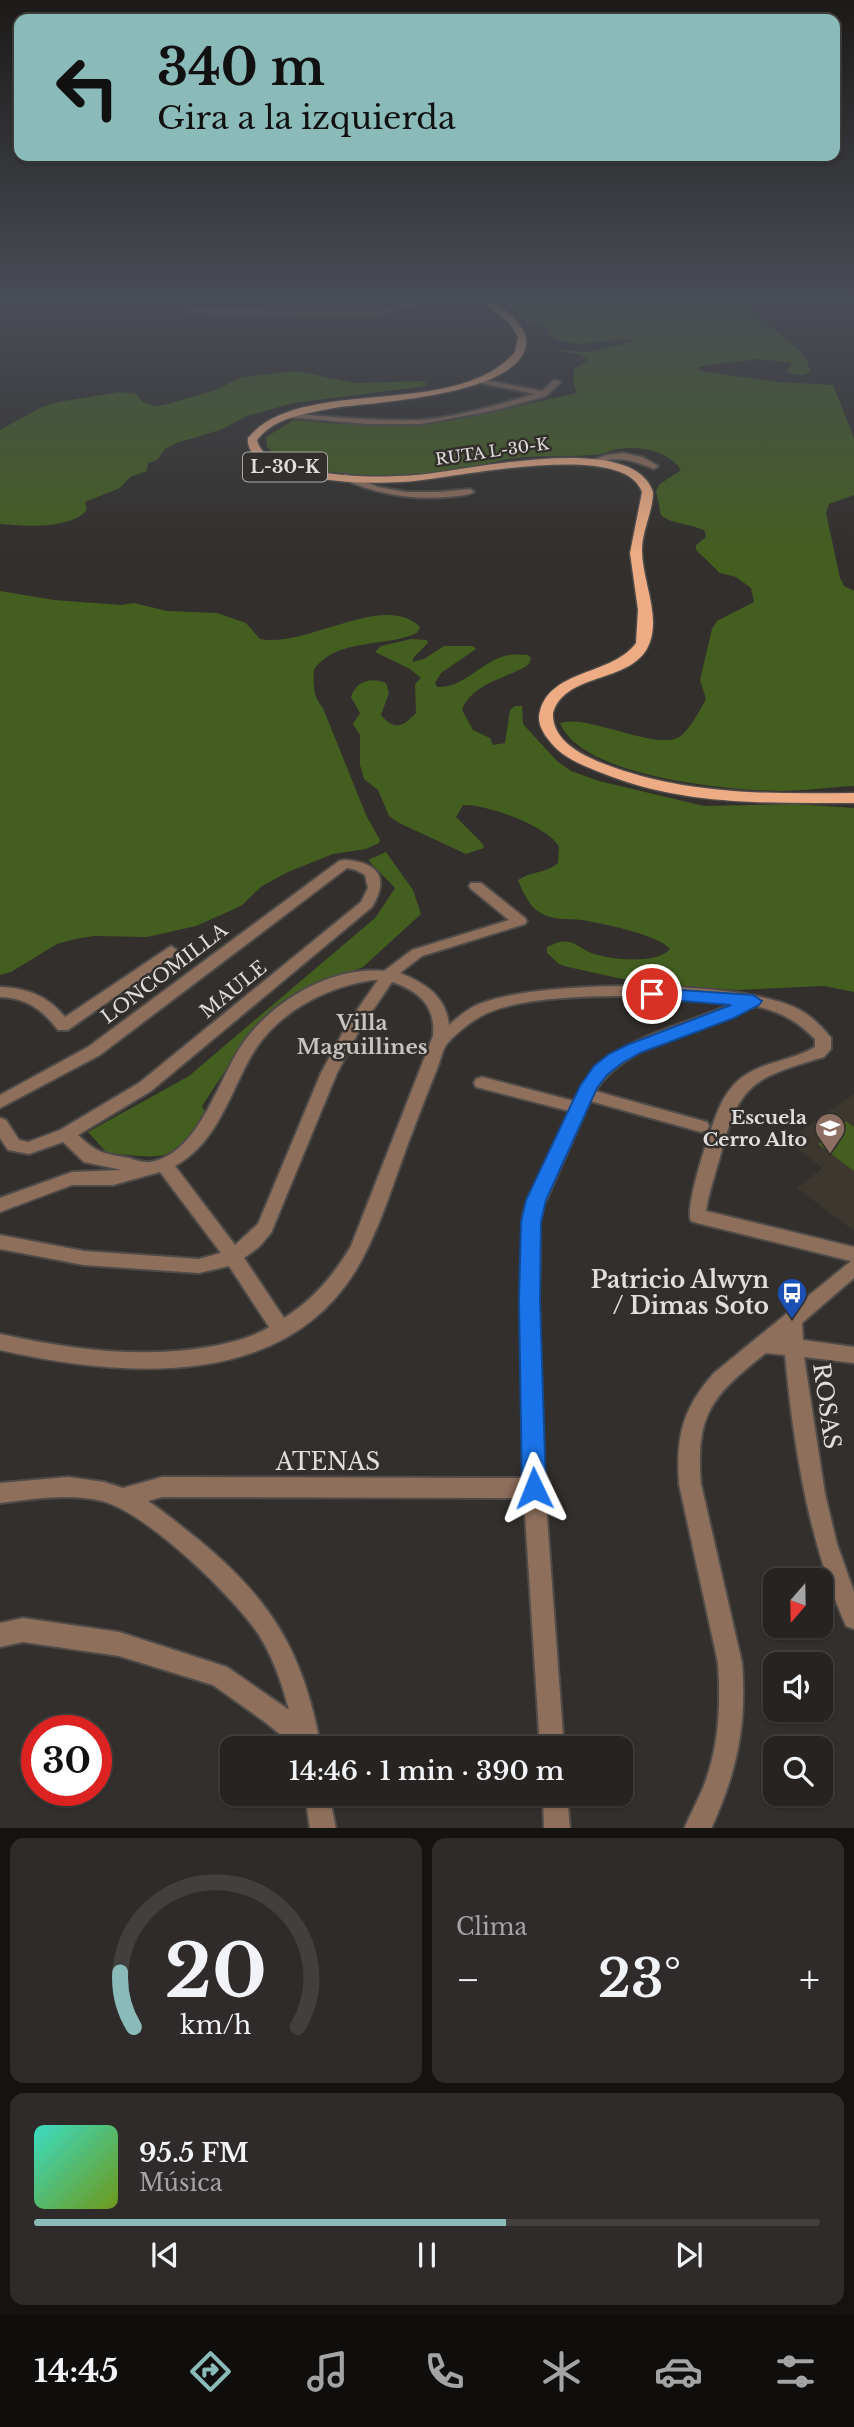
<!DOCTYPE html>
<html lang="es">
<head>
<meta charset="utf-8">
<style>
  :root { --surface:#262321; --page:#2e2b2a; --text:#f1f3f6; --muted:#a4a4a5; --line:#42403f; --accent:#8bbbb9 }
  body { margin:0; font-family:"Libre Baskerville",serif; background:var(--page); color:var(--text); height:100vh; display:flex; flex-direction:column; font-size:26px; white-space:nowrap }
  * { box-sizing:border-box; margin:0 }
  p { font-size:23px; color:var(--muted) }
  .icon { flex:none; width:38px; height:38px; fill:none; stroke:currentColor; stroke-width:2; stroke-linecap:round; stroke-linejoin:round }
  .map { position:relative; height:1828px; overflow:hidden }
  .panel { display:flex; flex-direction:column; gap:10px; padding:10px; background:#151312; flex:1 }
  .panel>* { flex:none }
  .hud { position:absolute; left:14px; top:14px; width:826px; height:147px; border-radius:14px; box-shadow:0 2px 5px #0004,0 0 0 2px var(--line); background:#8bbbb9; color:#111; overflow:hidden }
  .needle { width:46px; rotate:200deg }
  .controls { position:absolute; left:763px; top:1568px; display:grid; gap:14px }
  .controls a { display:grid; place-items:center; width:70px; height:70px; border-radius:14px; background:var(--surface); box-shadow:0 2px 5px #0004,0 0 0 2px var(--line); font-size:35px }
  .speed { position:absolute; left:21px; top:1715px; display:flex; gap:14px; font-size:35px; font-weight:700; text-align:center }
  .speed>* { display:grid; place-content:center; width:91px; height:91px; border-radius:50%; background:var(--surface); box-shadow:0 2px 5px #0004,0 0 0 2px var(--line); line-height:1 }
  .speed .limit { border:10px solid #d22; background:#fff; color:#111 }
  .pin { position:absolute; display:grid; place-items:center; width:60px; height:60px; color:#fff; margin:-30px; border:4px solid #fff; border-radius:50%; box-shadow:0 2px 7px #0007 }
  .me { position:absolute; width:77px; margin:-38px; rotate:358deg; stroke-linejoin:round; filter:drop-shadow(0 0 5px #0008) }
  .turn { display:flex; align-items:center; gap:24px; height:147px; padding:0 28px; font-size:32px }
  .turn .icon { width:91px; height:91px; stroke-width:2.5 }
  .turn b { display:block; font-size:49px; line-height:60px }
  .big { font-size:52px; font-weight:600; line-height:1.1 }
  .panel .widget { flex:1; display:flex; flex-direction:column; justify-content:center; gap:10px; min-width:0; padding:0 24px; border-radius:14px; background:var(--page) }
  .panel .dial { align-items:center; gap:0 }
  .dial svg { height:182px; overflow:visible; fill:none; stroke:var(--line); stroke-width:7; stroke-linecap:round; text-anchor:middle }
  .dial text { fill:var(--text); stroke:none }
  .song { display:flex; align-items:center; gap:21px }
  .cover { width:84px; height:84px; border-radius:10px; background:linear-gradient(135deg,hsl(170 70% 55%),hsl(80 70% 35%)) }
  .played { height:7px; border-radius:4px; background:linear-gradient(90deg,var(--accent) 60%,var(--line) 60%) }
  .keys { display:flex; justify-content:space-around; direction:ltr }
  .heat { display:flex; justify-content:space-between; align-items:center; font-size:38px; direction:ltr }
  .panel .tiles { flex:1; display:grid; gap:10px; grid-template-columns:1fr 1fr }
  .widget:last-child { grid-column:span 2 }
  .trip { position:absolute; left:220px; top:1736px; width:413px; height:70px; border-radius:14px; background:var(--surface); box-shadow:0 2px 5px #0004,0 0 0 2px var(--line); font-weight:600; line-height:70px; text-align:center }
  .tabs { display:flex; height:112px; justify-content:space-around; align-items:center; background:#0f0e0d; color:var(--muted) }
  .tabs .icon { width:49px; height:49px }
  .tabs .selected { color:var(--accent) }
  .tabs b { font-size:32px; color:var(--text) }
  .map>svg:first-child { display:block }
</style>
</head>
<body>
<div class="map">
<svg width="854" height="1829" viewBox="0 0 854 1829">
  <rect width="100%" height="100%" fill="#322f2c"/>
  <path fill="#3d382f" d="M854,1094v137l-57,-43 26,-20 -36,-27z"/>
  <path fill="#445e20" d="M500,300h237l60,48 9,11 5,13c-8,3 -16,5 -24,-1l5,-8 -33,-4 -57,7 -5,2 2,3 80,11 54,3 21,53v57l-25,9 -3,9 14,65 4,8 10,5v195c-25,1 -50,5 -75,5 -52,-1 -197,-14 -219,-68 28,-10 101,31 122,12 8,-7 19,-26 24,-36l-6,-19 12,-51 5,-8 37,-19 -3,-14 -15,-11 -16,-4 -24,-23v-5l10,-8 -1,-6c-14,-8 -33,-6 -44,-16l-5,-24 4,-7 21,-14c-13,-20 -42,-24 -63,-21 -9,2 -17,6 -26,6 -25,2 -50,0 -75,3 -25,2 -49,13 -74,15 -45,4 -142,8 -176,-26l-1,-10 28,-17 42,4 64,1 50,-4 127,-28 -4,-11 1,-13 14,-9 -7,-5 -26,-5 34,2 44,-10 -3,-3c-25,0 -66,14 -84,-8l4,-3 -20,-4z
    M296,371l59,12 67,-2 5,3 -1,2 -132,17 -47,13 -27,14 -44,13 -11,6 -8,11 -9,3 -1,8 -17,6 -10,11 -35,14 2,8c-18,20 -63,16 -87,14v-94l42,-23 16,-5 62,-10 16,2 7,8 11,4 10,-1 49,-14 29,-14z
    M0,591l54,9 67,5 13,-2 33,8 50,2 29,10 14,16c48,9 124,-48 160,-12l-3,6c-33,15 -78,4 -103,36 -1,15 -1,28 9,39l43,107 14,25 -1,3 -13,6 -33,5 -45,18 -26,14 -21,20 -45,20 -49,11 -53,-1 -19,3 -18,5 -46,28 -11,3z
    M411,639l16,1 1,3 -15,15v4l11,-3 20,-13h29l3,3 -35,24 -6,10 2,4c27,2 47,-29 73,-32 6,-1 12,0 18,0l3,3 -2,6 -4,3c-22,12 -54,18 -63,43l11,20 17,8 3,7 12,-2 5,-33 5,-4h7l1,18 34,37 14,10 28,10 105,25 91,-2 59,4v184l-30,-6 -87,4 -101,-8 -68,-15 -9,-3 -12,-11v-6c7,-3 14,-7 22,-5 7,1 13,7 20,10 19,8 67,13 81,-3 -13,-15 -67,-25 -88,-29 -15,-2 -30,1 -43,-8 -10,-6 -17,-22 -21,-32 13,-9 27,-6 40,-17l1,-16c-9,-20 -75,-44 -96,-42l-7,12 27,27 1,4 -18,6 -67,-31 -10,-7 -11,-26 -14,-11 -4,-14v-30l-7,-11 7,-11 -9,-16c5,-16 20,-20 35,-14l3,10 -8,22c14,17 22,11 35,-2l-1,-29 6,-6 -11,-9 -35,-17 6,-6z
    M386,852l27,38 8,24 -58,53 -39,15 -38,21 -40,36 -44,67 4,8c-37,51 -40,44 -99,39l-19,-21 101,-56 186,-158 20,-30 -27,-28z
    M846,1121l8,6v44l-36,-27 3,-2 -3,-2z"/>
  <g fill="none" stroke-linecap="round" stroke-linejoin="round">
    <g stroke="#4e4b48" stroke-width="4">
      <path id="minor" d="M433,300h19l-47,7 -26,8 -188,-1 -3,-2 3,-2 188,1 25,-8z
        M475,378l67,13 12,-11 7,2 -15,14 -50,14 -75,14h-55l-79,-7 -4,-2 4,-2c44,4 87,8 131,7 37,-2 82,-16 117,-26l-60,-12z
        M623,453l19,4 16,9 -4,3c-26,-11 -36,-13 -63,-5l-4,-2 20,-7z
        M346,474l32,13 28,5h32l32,-3 4,3c-7,4 -18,4 -27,5 -36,3 -71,-3 -104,-18v-4z
        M344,860c34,2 46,17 28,47l-221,184 -73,44c20,19 25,18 51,23 6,2 15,5 21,4 51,-8 69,-88 96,-123 30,-40 87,-73 138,-68l28,-21 97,-30 -38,-31 -2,-3 2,-3h10l44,35 2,3 -2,3 -103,32 -22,17c25,10 46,23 49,52 11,-10 22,-19 36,-23 62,-22 249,-22 309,5 14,6 28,19 37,31v11l-7,8c-69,21 -84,24 -103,96 -5,19 -12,38 -15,58l148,36v31l-52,45 1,17 51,7v16l-50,-6 21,137 12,50 17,48v37l-8,-3c-38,-87 -52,-177 -61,-271l-19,-2c-53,42 -71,60 -65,131l41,179c5,62 -5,109 -31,166h-27c6,-14 13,-27 19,-41 16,-40 18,-82 15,-125l-39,-179c-3,-47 3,-75 35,-111l137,-112 -154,-38 -6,-2c-7,-13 19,-91 26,-108 5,-13 13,-26 24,-35 23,-17 51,-17 74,-31v-8c-18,-18 -35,-28 -61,-33 -50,23 -128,37 -159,85l112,31 2,4 -2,4 -6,2 -111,-31 -47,106 -3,15 -1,79 5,175 20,272h-24l-16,-250 -362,-1 -14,4c18,12 34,26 51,39 74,61 105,114 122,208h-24l-32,-26 -52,-37 -94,-29 -96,-14 -23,5v-24l23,-5 96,14 108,35 62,43c-7,-26 -15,-51 -30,-75 -25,-38 -113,-123 -157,-134 -34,-8 -68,-2 -102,2v-20l68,-6 36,5 19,6 39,-11 361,1 -1,-256 3,-15 44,-96 -93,-24 -2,-4 2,-4 6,-2 92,24c29,-63 103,-72 160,-98 -55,-8 -210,-15 -256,15 -10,6 -24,17 -32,27 -4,6 -6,17 -9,24 -8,20 -16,40 -23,59 -19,48 -32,98 -58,142 -74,122 -237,107 -356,80v-16c69,15 138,25 208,13 21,-4 44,-9 61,-20l-40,-61 -30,7 -115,-8 -84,-16v-14l84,16 115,8 22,-6 -61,-81 -47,13h-41l-72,27v-14l72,-26 50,-2 -38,-8 -21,-20 -34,12 -21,-4 -8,-12v-20l6,2 13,20 9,2 32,-12 79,-47 222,-181 7,-14 -3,-13 -9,-5 -9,-2 -247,187 -100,53v-13l88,-48 251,-186zM373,980h5l-30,43 -27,50 -63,151 -23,21 -60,-79c41,-22 54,-70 75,-108 25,-45 75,-71 123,-78zM392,982c27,9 44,24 41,54l-82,210c-17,29 -38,54 -67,72l-40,-60 15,-11 12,-14 66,-160 23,-44z
        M171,946l7,5 -2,3 -108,76h-10c-16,-21 -32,-32 -58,-33v-10c27,1 48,9 65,30z
        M305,1794h24l7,35h-26z
        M543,1794h24l3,35h-26z"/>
    </g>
    <g stroke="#4e4b48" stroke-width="3">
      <path id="major" d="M481,300c17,0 39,21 45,37 7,59 -154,65 -192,71 -16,3 -32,6 -47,11 -13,5 -22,11 -30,21 5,19 25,24 42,28 38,9 78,10 117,7 48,-3 217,-46 237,17 0,20 -11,38 -11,58 0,30 18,63 8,92 -15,43 -84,28 -97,71 -1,27 27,41 49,50 82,32 165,31 252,30v10c-86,0 -171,3 -252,-30 -18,-7 -37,-14 -50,-29 -8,-9 -16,-21 -12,-33 11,-42 73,-36 96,-68l2,-33 -8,-57 12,-61c-19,-55 -195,-11 -241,-10 -42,2 -87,0 -127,-15 -13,-5 -28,-15 -26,-29 53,-64 208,-17 267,-86l3,-15 -9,-14z"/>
    </g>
    <use href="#minor" fill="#8e6f5c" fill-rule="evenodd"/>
    <use href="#major" fill="#edac84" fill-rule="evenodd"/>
  </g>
  <linearGradient id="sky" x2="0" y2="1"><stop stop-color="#1c1a18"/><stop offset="0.54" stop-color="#494d56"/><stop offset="1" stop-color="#494d56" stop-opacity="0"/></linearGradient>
  <rect width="854" height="556" fill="url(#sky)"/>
  <path fill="#1a73e8" stroke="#114b97" stroke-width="2" d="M652,988l101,7 9,6 -3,4 -25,13 -94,35 -18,10 -15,12 -10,13 -51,112 -5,22 -1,79 6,187 -3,8 -9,4 -8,-4 -4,-8 -3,-187 2,-79 5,-22 54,-114 14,-20 15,-12 18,-9 104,-40 -85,-7 -2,-4z"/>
  <defs>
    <g id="school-pin" transform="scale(1.575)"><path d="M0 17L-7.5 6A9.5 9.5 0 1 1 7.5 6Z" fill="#8d6e63" stroke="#322f2c"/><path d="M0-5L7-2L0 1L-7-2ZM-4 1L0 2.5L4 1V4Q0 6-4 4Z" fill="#fff"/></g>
    <g id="bus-pin" transform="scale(1.575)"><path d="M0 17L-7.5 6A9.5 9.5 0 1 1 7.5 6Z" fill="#1a4fb4" stroke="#322f2c"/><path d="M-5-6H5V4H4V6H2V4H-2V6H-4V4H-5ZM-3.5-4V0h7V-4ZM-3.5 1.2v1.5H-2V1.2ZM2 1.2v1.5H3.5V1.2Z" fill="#fff"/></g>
  </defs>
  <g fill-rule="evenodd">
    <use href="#school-pin" x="830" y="1128"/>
    <use href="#bus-pin" x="792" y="1293"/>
  </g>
  <g text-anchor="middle" stroke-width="5" stroke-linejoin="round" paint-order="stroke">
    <g font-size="16" fill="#e0dedc" stroke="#322f2c">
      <text transform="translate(492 451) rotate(-8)" y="6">RUTA L-30-K</text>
    </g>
    <rect fill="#322f2c" stroke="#acaaa7" stroke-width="2" x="243" y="452.5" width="84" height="29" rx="5"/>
    <g font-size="18" font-weight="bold" fill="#e0dedc">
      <text x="285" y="473">L-30-K</text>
    </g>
    <g font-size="19" fill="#e0dedc" stroke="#322f2c">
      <text transform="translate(164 973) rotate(-37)" y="7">LONCOMILLA</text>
      <text transform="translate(233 989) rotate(-39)" y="7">MAULE</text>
    </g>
    <g font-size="19" font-weight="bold" fill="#e0dedc" stroke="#322f2c" text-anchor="end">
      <text x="807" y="1124">Escuela<tspan x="807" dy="22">Cerro Alto</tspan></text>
    </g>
    <g font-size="21" font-weight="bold" fill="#c7c4bf" stroke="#322f2c">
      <text x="362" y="1030">Villa<tspan x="362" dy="24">Maguillines</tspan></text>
    </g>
    <g font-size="23" font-weight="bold" fill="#e0dedc" stroke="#322f2c" text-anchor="end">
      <text x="769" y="1288">Patricio Alwyn<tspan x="769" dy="26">/ Dimas Soto</tspan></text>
    </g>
    <g font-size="23" fill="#e0dedc" stroke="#322f2c">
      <text transform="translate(827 1406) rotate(82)" y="8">ROSAS</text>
      <text x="328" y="1470">ATENAS</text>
    </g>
  </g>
</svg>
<div class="controls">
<a><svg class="needle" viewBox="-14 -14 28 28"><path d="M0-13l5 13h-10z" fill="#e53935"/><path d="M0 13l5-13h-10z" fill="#a4a4a5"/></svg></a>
<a><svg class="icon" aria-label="sound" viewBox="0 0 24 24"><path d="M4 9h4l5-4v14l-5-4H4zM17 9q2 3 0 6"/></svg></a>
<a><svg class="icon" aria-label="search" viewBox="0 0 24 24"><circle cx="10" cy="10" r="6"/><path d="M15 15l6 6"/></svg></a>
</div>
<div class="speed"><div class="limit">30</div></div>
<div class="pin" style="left:652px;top:994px;background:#d93025"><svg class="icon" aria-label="arrive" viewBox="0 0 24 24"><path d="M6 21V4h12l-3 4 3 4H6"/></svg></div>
<svg class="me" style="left:534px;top:1488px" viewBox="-20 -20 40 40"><path d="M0-17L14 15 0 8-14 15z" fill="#1a73e8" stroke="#fff" stroke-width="4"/></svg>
<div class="trip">14:46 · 1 min · 390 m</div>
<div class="hud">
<div class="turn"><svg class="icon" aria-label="left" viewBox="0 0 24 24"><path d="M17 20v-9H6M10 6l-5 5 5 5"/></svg><div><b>340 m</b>Gira a la izquierda</div></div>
</div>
</div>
<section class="panel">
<div class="tiles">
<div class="widget dial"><svg viewBox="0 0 100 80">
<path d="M14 69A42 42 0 1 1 86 69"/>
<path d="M14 69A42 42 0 0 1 8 45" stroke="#8bbbb9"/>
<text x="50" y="56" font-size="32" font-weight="700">20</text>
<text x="50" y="72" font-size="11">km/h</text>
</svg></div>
<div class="widget"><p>Clima</p>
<div class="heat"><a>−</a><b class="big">23°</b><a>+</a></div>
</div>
<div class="widget">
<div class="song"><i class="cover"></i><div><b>95.5 FM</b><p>Música</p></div></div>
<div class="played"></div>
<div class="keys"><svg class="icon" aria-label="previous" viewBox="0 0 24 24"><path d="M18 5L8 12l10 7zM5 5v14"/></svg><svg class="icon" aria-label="pause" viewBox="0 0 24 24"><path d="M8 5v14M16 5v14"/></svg><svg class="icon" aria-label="next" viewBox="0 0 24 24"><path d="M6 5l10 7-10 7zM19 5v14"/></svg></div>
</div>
</div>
</section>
<nav class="tabs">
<b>14:45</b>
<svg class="icon selected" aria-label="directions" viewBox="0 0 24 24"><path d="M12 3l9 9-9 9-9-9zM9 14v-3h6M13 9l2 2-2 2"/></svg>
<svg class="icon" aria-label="music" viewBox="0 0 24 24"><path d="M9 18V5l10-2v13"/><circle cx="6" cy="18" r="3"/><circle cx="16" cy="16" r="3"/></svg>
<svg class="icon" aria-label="phone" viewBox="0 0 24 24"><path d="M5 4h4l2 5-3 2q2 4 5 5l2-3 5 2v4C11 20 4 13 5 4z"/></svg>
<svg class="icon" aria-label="climate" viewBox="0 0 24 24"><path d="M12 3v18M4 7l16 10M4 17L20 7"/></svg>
<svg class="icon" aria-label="car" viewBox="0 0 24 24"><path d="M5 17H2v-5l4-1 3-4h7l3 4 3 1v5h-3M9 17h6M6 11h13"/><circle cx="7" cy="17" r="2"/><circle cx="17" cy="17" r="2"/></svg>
<svg class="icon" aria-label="filters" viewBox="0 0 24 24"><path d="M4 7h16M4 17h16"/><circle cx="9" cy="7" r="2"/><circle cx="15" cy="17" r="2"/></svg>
</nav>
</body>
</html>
